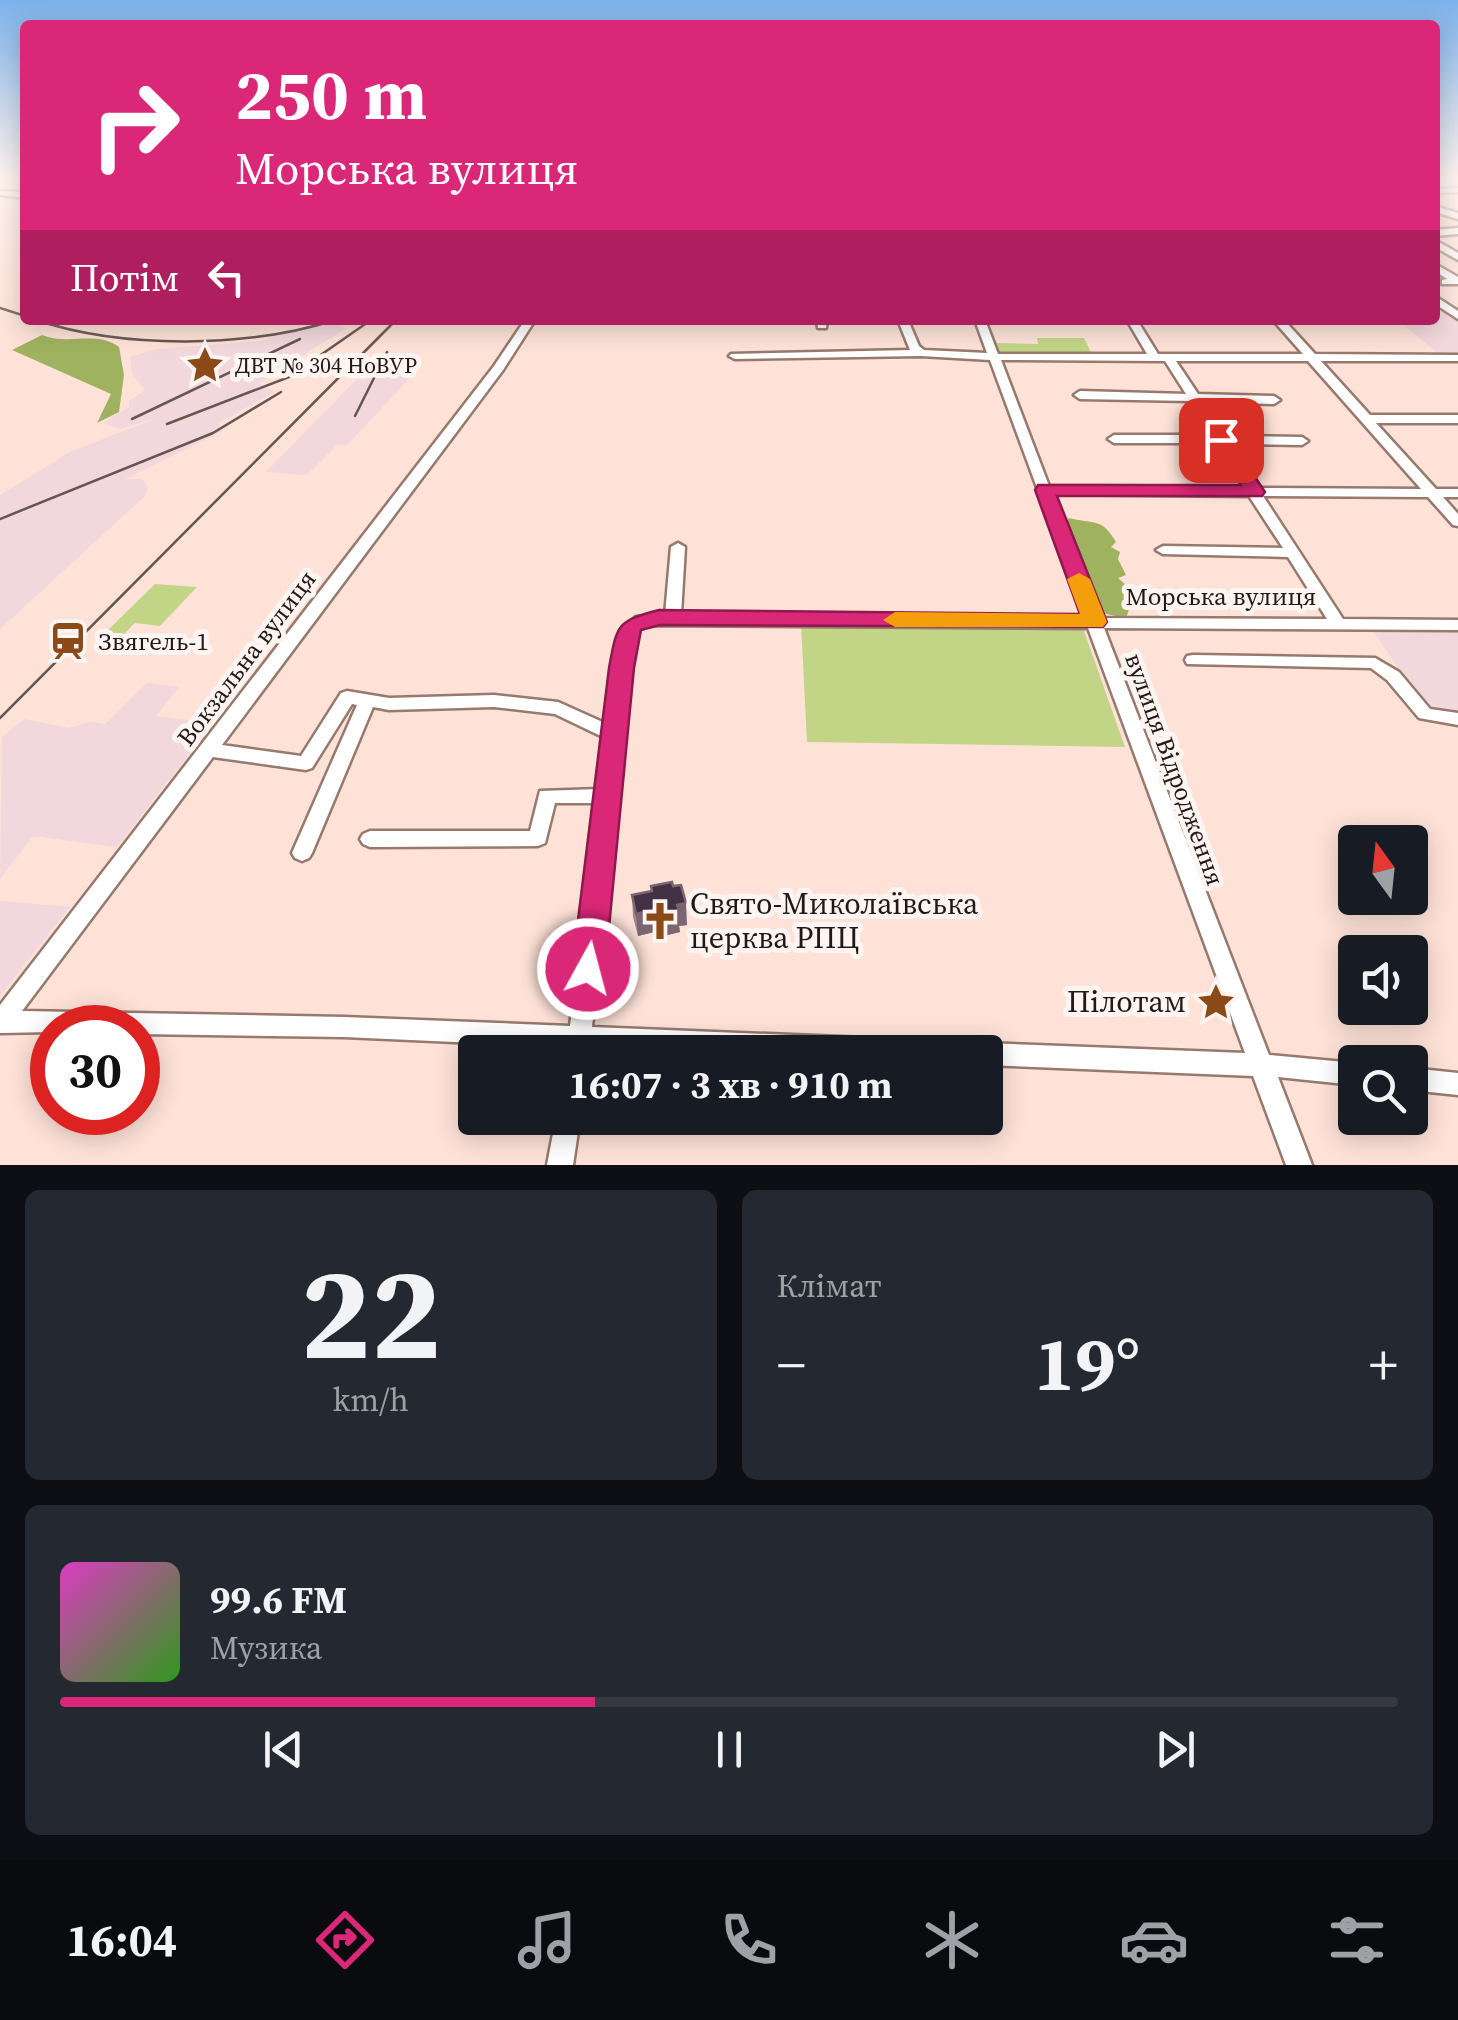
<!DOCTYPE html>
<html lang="uk">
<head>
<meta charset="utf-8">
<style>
  :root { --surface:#171b24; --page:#242831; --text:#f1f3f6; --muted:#9ea1a6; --line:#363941; --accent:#db2777 }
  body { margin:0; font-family:"Source Serif 4",serif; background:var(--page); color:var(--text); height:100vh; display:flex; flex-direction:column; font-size:38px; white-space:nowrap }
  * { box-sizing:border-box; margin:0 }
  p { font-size:32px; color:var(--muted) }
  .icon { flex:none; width:55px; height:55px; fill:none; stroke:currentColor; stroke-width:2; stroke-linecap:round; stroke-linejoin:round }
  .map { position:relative; height:1165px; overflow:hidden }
  .details { display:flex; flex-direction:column; gap:25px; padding:25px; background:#0d0f14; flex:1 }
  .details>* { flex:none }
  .top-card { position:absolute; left:20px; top:20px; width:1420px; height:305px; border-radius:10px; box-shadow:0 5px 25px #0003; background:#db2777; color:#fff; overflow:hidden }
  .needle { width:65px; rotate:345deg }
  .fabs { position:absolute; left:1338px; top:825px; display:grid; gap:20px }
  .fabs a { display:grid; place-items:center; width:90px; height:90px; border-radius:10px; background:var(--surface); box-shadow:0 5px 25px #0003; font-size:50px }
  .speed { position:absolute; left:30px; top:1005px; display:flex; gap:20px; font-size:50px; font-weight:700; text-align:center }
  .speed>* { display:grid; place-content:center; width:130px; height:130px; border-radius:50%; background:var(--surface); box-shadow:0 5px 25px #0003; line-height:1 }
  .speed .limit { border:15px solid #d22; background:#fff; color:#111 }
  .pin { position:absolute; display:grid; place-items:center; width:85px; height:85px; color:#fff; margin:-42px; border-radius:20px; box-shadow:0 5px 15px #0006 }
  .me { position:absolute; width:110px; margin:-55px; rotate:7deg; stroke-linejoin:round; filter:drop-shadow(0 0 8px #0008) }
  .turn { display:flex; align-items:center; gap:35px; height:210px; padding:0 50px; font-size:45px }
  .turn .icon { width:130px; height:130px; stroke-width:2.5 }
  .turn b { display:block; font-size:70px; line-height:85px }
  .then { display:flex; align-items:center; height:95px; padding:0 50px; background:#0003; gap:20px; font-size:38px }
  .big { font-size:75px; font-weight:700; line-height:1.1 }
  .details .widget { flex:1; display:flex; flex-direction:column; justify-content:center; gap:15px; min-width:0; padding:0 35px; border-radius:15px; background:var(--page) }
  .details .dial { align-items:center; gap:0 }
  .dial b { font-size:130px; line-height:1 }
  .song { display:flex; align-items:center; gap:30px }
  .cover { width:120px; height:120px; border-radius:15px; background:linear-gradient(135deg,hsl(310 70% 55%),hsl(110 70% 35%)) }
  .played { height:10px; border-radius:5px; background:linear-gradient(90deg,var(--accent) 40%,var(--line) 40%) }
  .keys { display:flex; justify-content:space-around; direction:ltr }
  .heat { display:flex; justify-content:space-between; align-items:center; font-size:55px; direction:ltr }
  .details .tiles { flex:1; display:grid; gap:25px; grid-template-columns:1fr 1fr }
  .widget:last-child { grid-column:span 2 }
  .trip { position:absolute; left:458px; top:1035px; width:545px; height:100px; border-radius:10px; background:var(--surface); box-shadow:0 5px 25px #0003; font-weight:700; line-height:100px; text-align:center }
  .dock { display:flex; height:160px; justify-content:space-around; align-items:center; background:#090b0e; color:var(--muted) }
  .dock .icon { width:70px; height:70px }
  .dock .current { color:var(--accent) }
  .dock b { font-size:45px; color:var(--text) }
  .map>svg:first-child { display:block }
</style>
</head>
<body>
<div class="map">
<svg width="1458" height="1165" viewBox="0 0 1458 1165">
  <rect width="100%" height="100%" fill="#fee2d8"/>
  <path fill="#f2d7dc" d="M1435,304l23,17v36l-14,1 -47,-38h38z
    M328,321l19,7 -47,29 4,1 -45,25 16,9 -57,31 5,8 -98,48h17l6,8 -3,9 -145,133v-134l70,-43 87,-34 -37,11 -17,-6 26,-16v-6l16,-11 -13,-16 -2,-17 26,-8 104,-8z
    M390,356l17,3 -12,14 17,3 -65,69 -9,-1 -31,31 -41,-3 91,-93 9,1z
    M1372,629l86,1v82l-31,-1z
    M147,683l32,4 -23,29 57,7 -96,124 -84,-11 -33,43 2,-142 22,-18 45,9 21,-6 15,2z
    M0,901l70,6 -70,89z"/>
  <path fill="#c2d587" d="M1037,338h47l8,16h-93l-4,-11 43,1z
    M155,584l42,3 -37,39 -25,-3 -16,16 -10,-2 -1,-7z
    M801,624l282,4 42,119 -318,-5z"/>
  <path fill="#9fb25f" d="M42,335c26,11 54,-5 77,12l5,28 -5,37 -22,11 14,-29 -99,-44z
    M1069,518c30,7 32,0 47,24l-5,5 9,5 -2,7 8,16 -8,3 17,15 -9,25 -30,-6 -11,-39 -21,-47z"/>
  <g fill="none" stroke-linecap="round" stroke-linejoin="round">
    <g stroke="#97796d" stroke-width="5">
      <path id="minor" d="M1458,188v4l-23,1v-4z
        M0,191l25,1v6l-25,-3z
        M1435,206l23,7v6l-23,-7z
        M1458,228v6l-23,2v-6z
        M1435,240l23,13v7l-23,-13z
        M1435,264l23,13v7h-16v-4l5,-1 -12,-8z
        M1435,296l23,15v8l-23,-15z
        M525,320h10l-32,50 -281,375 79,11 40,-63 6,-2 42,7 105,-3 64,7 49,22 13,-93 16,-14 29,-2 6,-68 7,-4 7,4 -4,68 404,3 -95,-258 -69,-4 -186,3 -6,-3 2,-2 179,-4 -12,-30h10l11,26 5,4 63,3 -12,-33h10l13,34h149l-20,-34h10l21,34h145l-30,-34h11l31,34 143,1v6h-137l49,54h88v8h-82l60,66h22v8h-15l15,17v12l-5,-1 -25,-28 -165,-1 80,123 115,1v10l-354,-2 165,427 86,8v22l-77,-8 34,88h-26l-33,-89 -268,-11v-13h-11l3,-6 8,-3 260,10 -157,-425 -442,-3 -10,8 -44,394 347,14 8,3 3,8h-249l-111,-4 -1,4h-22v-5l-223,-10 -206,-3v-6h-86v4l-52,1v-28l494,-639zM1001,360l164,1 21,33 -106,-3 -6,4 6,4 110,2 22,34h-98l-6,4 6,4h102l28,44 -195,-1zM1176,361h132l113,128 -163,-1 -28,-44 72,1 6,-4 -6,-4 -77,-1 -23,-34 72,2 6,-4 -6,-4 -76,-2zM1052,494l197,2 34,52 -120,-2 -7,4 7,4 125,3 39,62 -227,-1zM352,704l5,1 -65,148 3,5 7,3 7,-3 3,-5 61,-146 16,3 105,-3 61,7 50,24 -6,51 -59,2 -10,40h-160l-7,3 -3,5 3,5 7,3 168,-1 7,-3 10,-40h42l-27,223 -226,-9 -322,-6 191,-254 93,13 6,-2z
        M817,320h10l-1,8h-8z
        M1193,655l182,3 24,14 31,37 28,4v12l-39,-7 -32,-38 -16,-12 -184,-4 -2,-4 2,-4z
        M1410,1068l48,5v22l-48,-5z
        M556,1118h24l-7,47h-26z"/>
    </g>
    <use href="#minor" fill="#fff" fill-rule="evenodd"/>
    <path stroke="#665650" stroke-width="2.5" d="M0,308l25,8
      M36,320c87,29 212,28 299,0
      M355,416l32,-64
      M132,419l168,-80
      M167,424l122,-47 82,-57
      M0,519l213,-86 68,-41
      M0,718l396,-398"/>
  </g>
  <path fill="#a0898e" d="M651,886h22l14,39 -8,1 1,6 -21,5 -1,-6 -20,5 -5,-19 -1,-22 19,-4z"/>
  <path fill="#7a6570" d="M686,903l1,22 -8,1 1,6 -21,5 -1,-22 19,-10z
    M656,909l2,22 -20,5 -2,-22z"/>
  <path fill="#423044" stroke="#7a6570" stroke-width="2.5" d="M672,882l1,4 8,-1 5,18 -9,2 2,5 -21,5 -2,-6 -20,5 -4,-19 20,-4 -1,-5z"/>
  <linearGradient id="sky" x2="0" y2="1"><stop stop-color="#7bb2eb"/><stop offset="0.52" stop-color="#fff2ed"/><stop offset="1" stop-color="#fff2ed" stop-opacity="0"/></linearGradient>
  <rect width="1458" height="343" fill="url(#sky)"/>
  <path fill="#db2777" stroke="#8e194d" stroke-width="2.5" d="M1221,435l7,1 37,56 -3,4h-205l50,126 -4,5 -443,-2 -19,5 -7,38 -29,301 -5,10 -12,4 -11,-4 -5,-10 37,-301c8,-43 7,-47 50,-58l421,4 -45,-124 3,-5h203l-29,-45z"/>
  <path fill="#f59e0b" d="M1079,573l11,6 17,43 -4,5h-208l-12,-7 12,-8 185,2 -13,-35z"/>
  <defs>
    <g id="sight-bare" transform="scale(3)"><path d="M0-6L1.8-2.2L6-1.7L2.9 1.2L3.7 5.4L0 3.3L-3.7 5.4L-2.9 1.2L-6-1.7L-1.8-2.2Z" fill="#8c4a18" stroke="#fcf5f2" stroke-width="2.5" paint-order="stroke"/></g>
    <g id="station-bare" transform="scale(3)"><path d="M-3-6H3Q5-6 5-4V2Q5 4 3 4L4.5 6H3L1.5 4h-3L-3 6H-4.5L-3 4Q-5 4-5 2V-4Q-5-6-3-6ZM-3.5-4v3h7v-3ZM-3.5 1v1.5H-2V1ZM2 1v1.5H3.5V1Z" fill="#8c4a18" stroke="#fcf5f2" stroke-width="2.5" paint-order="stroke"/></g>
    <g id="church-bare" transform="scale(3)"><path d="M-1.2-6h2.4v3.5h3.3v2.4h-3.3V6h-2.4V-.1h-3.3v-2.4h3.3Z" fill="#8c4a18" stroke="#fcf5f2" stroke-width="2.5" paint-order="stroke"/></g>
  </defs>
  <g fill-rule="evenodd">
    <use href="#sight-bare" x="205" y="365"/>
    <use href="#station-bare" x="68" y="641"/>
    <use href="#church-bare" x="660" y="921"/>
    <use href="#sight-bare" x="1216" y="1002"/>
  </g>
  <g text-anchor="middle" stroke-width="10" stroke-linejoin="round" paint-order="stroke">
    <g font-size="22" fill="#241814" stroke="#fcf5f2" text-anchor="start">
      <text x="235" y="373">ДВТ № 304 НоВУР</text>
    </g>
    <g font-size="25" fill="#241814" stroke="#fcf5f2">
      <text x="1221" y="605">Морська вулиця</text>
      <text transform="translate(246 658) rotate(-53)" y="9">Вокзальна вулиця</text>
      <text transform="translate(1175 769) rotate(70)" y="9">вулиця Відродження</text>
    </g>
    <g font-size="25" fill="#241814" stroke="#fcf5f2" text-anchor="start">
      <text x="98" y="650">Звягель-1</text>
    </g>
    <g font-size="30" fill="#241814" stroke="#fcf5f2" text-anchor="start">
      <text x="690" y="914">Свято-Миколаївська<tspan x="690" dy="34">церква РПЦ</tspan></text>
      <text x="1186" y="1012" text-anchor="end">Пілотам</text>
    </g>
  </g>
</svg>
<div class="fabs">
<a><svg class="needle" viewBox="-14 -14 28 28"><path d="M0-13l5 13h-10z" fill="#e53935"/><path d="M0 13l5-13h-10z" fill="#9ea1a6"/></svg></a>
<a><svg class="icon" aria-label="sound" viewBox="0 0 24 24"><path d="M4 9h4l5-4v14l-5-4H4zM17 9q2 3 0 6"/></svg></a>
<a><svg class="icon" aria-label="search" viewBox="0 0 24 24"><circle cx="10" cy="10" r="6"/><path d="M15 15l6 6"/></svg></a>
</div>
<div class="speed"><div class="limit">30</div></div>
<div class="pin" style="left:1221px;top:440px;background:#d93025"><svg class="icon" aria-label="arrive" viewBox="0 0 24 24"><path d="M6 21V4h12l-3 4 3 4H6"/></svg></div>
<svg class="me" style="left:588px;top:969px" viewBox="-20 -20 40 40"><circle r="17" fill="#db2777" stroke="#fff" stroke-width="3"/><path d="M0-11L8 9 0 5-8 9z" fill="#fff"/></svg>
<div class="trip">16:07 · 3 хв · 910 m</div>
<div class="top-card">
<div class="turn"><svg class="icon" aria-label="right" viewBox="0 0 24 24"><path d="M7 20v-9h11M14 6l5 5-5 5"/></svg><div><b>250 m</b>Морська вулиця</div></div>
<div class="then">Потім<svg class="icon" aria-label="left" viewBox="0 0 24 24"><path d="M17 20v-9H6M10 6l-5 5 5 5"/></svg></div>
</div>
</div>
<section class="details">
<div class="tiles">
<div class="widget dial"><b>22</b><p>km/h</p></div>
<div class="widget"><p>Клімат</p>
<div class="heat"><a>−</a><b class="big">19°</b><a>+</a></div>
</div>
<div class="widget">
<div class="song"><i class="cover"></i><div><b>99.6 FM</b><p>Музика</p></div></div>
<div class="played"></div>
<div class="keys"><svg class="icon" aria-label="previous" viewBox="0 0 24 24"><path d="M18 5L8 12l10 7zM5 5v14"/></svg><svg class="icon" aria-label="pause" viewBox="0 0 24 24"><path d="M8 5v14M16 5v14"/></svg><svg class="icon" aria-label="next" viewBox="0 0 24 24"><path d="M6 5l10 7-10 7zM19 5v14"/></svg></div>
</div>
</div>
</section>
<nav class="dock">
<b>16:04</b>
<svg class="icon current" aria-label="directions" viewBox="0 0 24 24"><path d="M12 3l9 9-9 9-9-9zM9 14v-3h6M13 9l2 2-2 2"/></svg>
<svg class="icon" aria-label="music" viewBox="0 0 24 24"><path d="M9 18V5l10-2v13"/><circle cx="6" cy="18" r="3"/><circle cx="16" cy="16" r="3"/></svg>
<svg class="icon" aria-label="phone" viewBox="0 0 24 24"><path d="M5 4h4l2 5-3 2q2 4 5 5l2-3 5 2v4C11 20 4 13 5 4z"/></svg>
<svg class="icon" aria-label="climate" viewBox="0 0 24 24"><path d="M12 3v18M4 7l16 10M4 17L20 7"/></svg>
<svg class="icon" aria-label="car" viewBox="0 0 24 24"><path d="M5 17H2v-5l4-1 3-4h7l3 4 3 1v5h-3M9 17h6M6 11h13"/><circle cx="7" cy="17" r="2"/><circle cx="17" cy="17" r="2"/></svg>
<svg class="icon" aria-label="filters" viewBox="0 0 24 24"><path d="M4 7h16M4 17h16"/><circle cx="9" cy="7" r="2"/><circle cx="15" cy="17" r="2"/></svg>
</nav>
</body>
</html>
